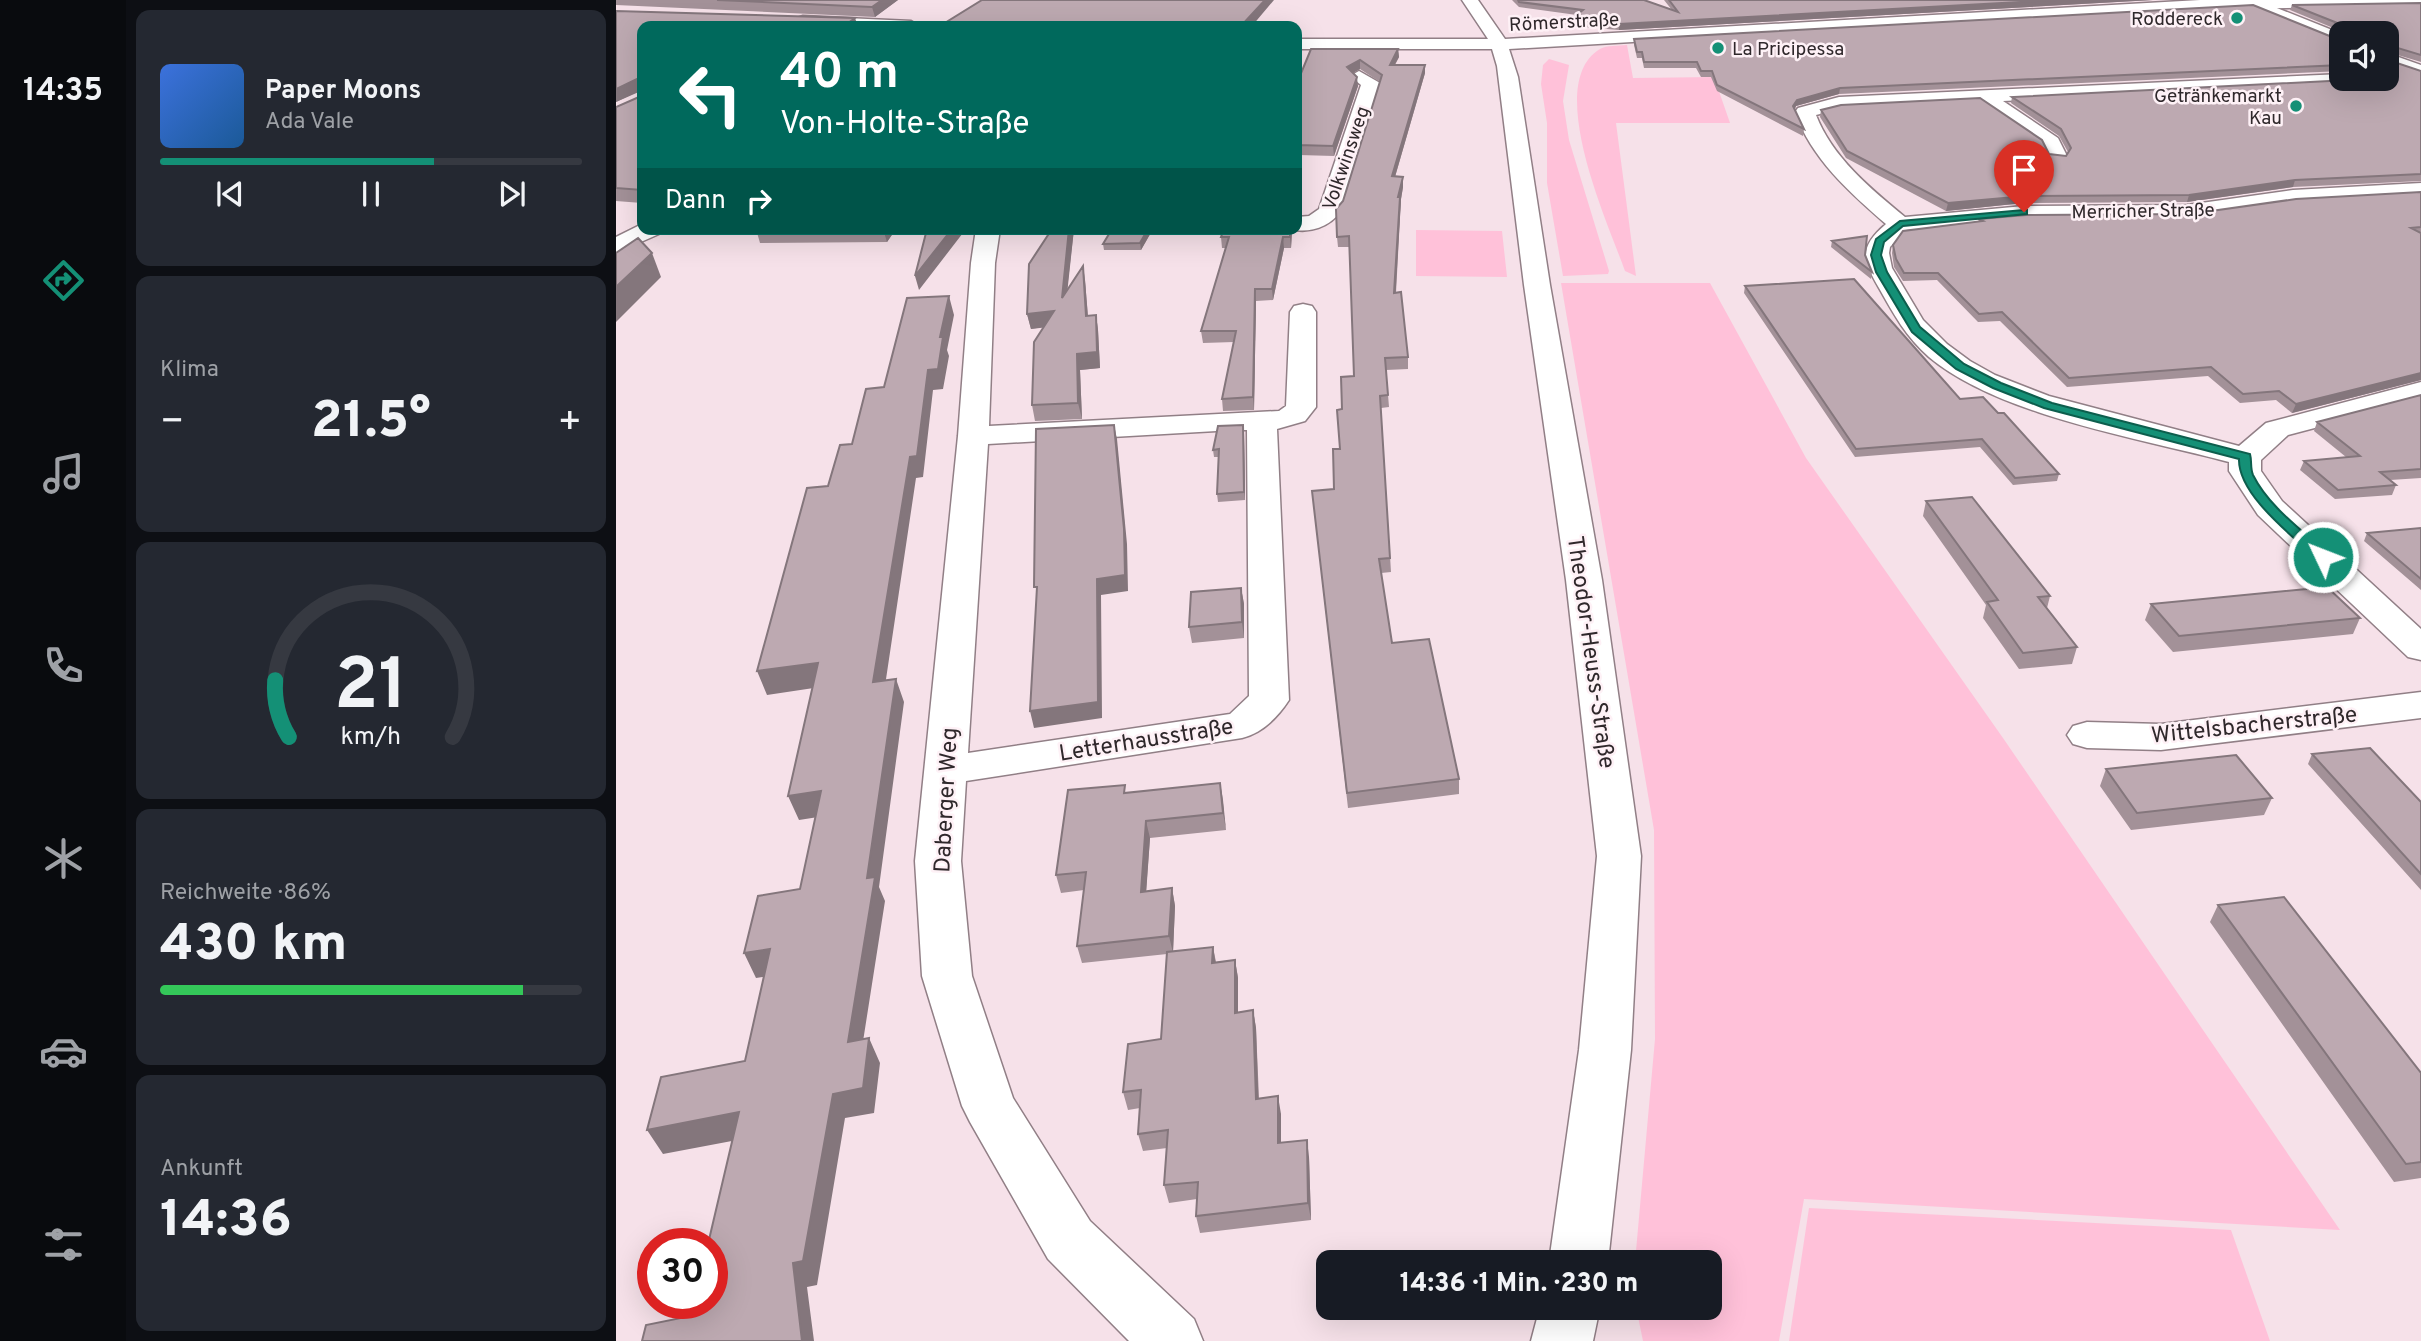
<!DOCTYPE html>
<html lang="de">
<head>
<meta charset="utf-8">
<style>
  :root { --surface:#171b24; --page:#242831; --text:#f1f3f6; --muted:#9ea1a6; --line:#363941; --accent:#149076 }
  body { margin:0; font-family:Overpass,sans-serif; background:var(--page); color:var(--text); height:100vh; display:flex; flex-direction:column; font-size:26px; white-space:nowrap }
  * { box-sizing:border-box; margin:0 }
  p { font-size:23px; color:var(--muted) }
  .icon { flex:none; width:38px; height:38px; fill:none; stroke:currentColor; stroke-width:2; stroke-linecap:round; stroke-linejoin:round }
  .map { position:relative; flex:1; overflow:hidden }
  .side { display:flex; flex-direction:column; gap:10px; padding:10px; background:#0d0f14; width:490px }
  .side>* { flex:none }
  .banner { position:absolute; left:21px; top:21px; width:665px; height:214px; border-radius:14px; box-shadow:0 7px 28px #0002; background:#00695c; color:#fff; overflow:hidden }
  .fabs { position:absolute; left:1713px; top:21px; display:grid; gap:14px }
  .fabs a { display:grid; place-items:center; width:70px; height:70px; border-radius:14px; background:var(--surface); box-shadow:0 7px 28px #0002; font-size:35px }
  .speed { position:absolute; left:21px; top:1228px; display:flex; gap:14px; font-size:35px; font-weight:700; text-align:center }
  .speed>* { display:grid; place-content:center; width:91px; height:91px; border-radius:50%; background:var(--surface); box-shadow:0 7px 28px #0002; line-height:1 }
  .speed .limit { border:10px solid #d22; background:#fff; color:#111 }
  .pin { position:absolute; display:grid; place-items:center; width:60px; height:60px; color:#fff; margin:-72px -30px; border-radius:50% 50% 50% 0; rotate:-45deg; box-shadow:0 0 7px #0007 }
  .pin .icon { rotate:45deg }
  .me { position:absolute; width:77px; margin:-38px; rotate:313deg; stroke-linejoin:round; filter:drop-shadow(0 0 5px #0008) }
  .turn { display:flex; align-items:center; gap:24px; height:147px; padding:0 28px; font-size:32px }
  .turn .icon { width:91px; height:91px; stroke-width:2.5 }
  .turn b { display:block; font-size:49px; line-height:60px }
  .then { display:flex; align-items:center; height:66px; padding:0 28px; background:#0003; gap:14px; font-size:26px }
  .big { font-size:52px; font-weight:800; line-height:1.1 }
  .side .tile { flex:1; display:flex; flex-direction:column; justify-content:center; gap:10px; min-width:0; padding:0 24px; border-radius:14px; background:var(--page) }
  .side .dial { align-items:center; gap:0 }
  .dial svg { height:182px; overflow:visible; fill:none; stroke:var(--line); stroke-width:7; stroke-linecap:round; text-anchor:middle }
  .dial text { fill:var(--text); stroke:none }
  .song { display:flex; align-items:center; gap:21px }
  .cover { width:84px; height:84px; border-radius:10px; background:linear-gradient(135deg,hsl(220 70% 55%),hsl(210 70% 35%)) }
  .played { height:7px; border-radius:4px; background:linear-gradient(90deg,var(--accent) 65%,var(--line) 65%) }
  .keys { display:flex; justify-content:space-around; direction:ltr }
  .heat { display:flex; justify-content:space-between; align-items:center; font-size:38px; direction:ltr }
  .charge { height:10px; border-radius:5px; background:linear-gradient(90deg,#34c759 86%,var(--line) 0) }
  .trip { position:absolute; left:700px; top:1250px; width:406px; height:70px; border-radius:14px; background:var(--surface); box-shadow:0 7px 28px #0002; font-weight:800; line-height:70px; text-align:center }
  main { display:flex; flex:1; min-height:0 }
  .dock { display:flex; flex-direction:column; width:126px; justify-content:space-around; align-items:center; background:#090b0e; color:var(--muted) }
  .dock .icon { width:49px; height:49px }
  .dock .selected { color:var(--accent) }
  .dock b { font-size:32px; color:var(--text) }
  .map>svg:first-child { display:block }
</style>
</head>
<body>
<main>
<nav class="dock">
<b>14:35</b>
<svg class="icon selected" aria-label="directions" viewBox="0 0 24 24"><path d="M12 3l9 9-9 9-9-9zM9 14v-3h6M13 9l2 2-2 2"/></svg>
<svg class="icon" aria-label="music" viewBox="0 0 24 24"><path d="M9 18V5l10-2v13"/><circle cx="6" cy="18" r="3"/><circle cx="16" cy="16" r="3"/></svg>
<svg class="icon" aria-label="phone" viewBox="0 0 24 24"><path d="M5 4h4l2 5-3 2q2 4 5 5l2-3 5 2v4C11 20 4 13 5 4z"/></svg>
<svg class="icon" aria-label="climate" viewBox="0 0 24 24"><path d="M12 3v18M4 7l16 10M4 17L20 7"/></svg>
<svg class="icon" aria-label="car" viewBox="0 0 24 24"><path d="M5 17H2v-5l4-1 3-4h7l3 4 3 1v5h-3M9 17h6M6 11h13"/><circle cx="7" cy="17" r="2"/><circle cx="17" cy="17" r="2"/></svg>
<svg class="icon" aria-label="filters" viewBox="0 0 24 24"><path d="M4 7h16M4 17h16"/><circle cx="9" cy="7" r="2"/><circle cx="15" cy="17" r="2"/></svg>
</nav>
<section class="side">
<div class="tile">
<div class="song"><i class="cover"></i><div><b>Paper Moons</b><p>Ada Vale</p></div></div>
<div class="played"></div>
<div class="keys"><svg class="icon" aria-label="previous" viewBox="0 0 24 24"><path d="M18 5L8 12l10 7zM5 5v14"/></svg><svg class="icon" aria-label="pause" viewBox="0 0 24 24"><path d="M8 5v14M16 5v14"/></svg><svg class="icon" aria-label="next" viewBox="0 0 24 24"><path d="M6 5l10 7-10 7zM19 5v14"/></svg></div>
</div>
<div class="tile"><p>Klima</p>
<div class="heat"><a>−</a><b class="big">21.5°</b><a>+</a></div>
</div>
<div class="tile dial"><svg viewBox="0 0 100 80">
<path d="M14 69A42 42 0 1 1 86 69"/>
<path d="M14 69A42 42 0 0 1 8 44" stroke="#149076"/>
<text x="50" y="56" font-size="32" font-weight="700">21</text>
<text x="50" y="72" font-size="11">km/h</text>
</svg></div>
<div class="tile"><p>Reichweite · 86%</p><b class="big">430 km</b><div class="charge"></div></div>
<div class="tile"><p>Ankunft</p><b class="big">14:36</b></div>
</section>
<div class="map">
<svg width="1805" height="1341" viewBox="0 0 1805 1341">
  <rect width="100%" height="100%" fill="#f6e1e9"/>
  <path fill="#ffc1d9" d="M1011,45l6,33 81,-1 16,46h-114l20,153 -11,-5c-17,-48 -82,-188 -25,-222 7,-4 18,-3 27,-4z
    M933,59l20,6 -6,36 6,39 40,131 -1,3 -45,2 -16,-93v-60l-6,-39 2,-19z
    M800,230l86,1 5,46 -91,-1z
    M945,283h149l96,175 197,280 337,492 -536,-31 -25,142h-136l-7,-34h74v-45h-75l20,-223 -1,-209z
    M1193,1208l422,22 39,111h-481z"/>
  <g fill="none" stroke-linecap="round" stroke-linejoin="round">
    <g stroke="#917f86" stroke-width="3">
      <path id="minor" d="M1620,0h21l85,34v11l-103,-42z
        M1771,53l34,12v11l-34,-12z
        M743,71l21,12 -39,128c-11,16 -32,23 -51,18h7v-12l12,-1 10,-7 42,-124 -11,-9z
        M1726,74v5h14l-9,5 -344,17 55,37 9,18 -3,4h-14l-8,-15 -62,-43 -140,7 -24,6c16,42 55,74 89,102l119,-11 163,-1 106,-15 128,-7v14l-128,7 -106,15 -163,1 -118,10 -16,17 -1,6 3,15 31,52 24,24 23,17 25,14 54,21 190,50 27,-23 155,-41v18l-133,35 -27,25v11l21,30 139,128v31l-13,-3 -150,-142 -29,-44v-9c-90,-24 -229,-46 -300,-105 -23,-20 -36,-44 -50,-69 -17,-29 -20,-41 7,-64 -36,-31 -75,-66 -91,-112l3,-4 41,-11z
        M26,224v5h20l-3,5 -43,19v-16z
        M360,229h24l-5,34 -6,163 290,-15 7,-5 4,-94 4,-6 9,-2 9,2 4,6v95l-11,14 -28,8 12,271c-11,17 -27,33 -47,38l-276,43 -5,80 11,115 41,122 77,123 104,98 9,22h-74l-81,-82 -78,-137 -8,-16 -40,-130 -7,-115 43,-425 13,-173zM618,430h13l2,266 -19,18 -262,39 20,-309z
        M1805,692v26l-260,32 -74,-2 -14,-4 -6,-9 6,-9 14,-4 74,2z"/>
    </g>
    <g stroke="#917f86" stroke-width="3">
      <path id="secondary" d="M846,0h16l27,39 695,-39h221v6l-210,3 -702,40 9,28 32,208 52,295 39,276 -10,194 -23,212h-59l30,-212 18,-194 -31,-276 -42,-295 -27,-219 -5,-17h-195v-10h191z
        M187,16l108,5 8,5 -122,-2 -2,-3 2,-3z
        M924,1307h60l-7,34h-62z"/>
    </g>
    <use href="#minor" fill="#fff" fill-rule="evenodd"/>
    <use href="#secondary" fill="#fff" fill-rule="evenodd"/>
  </g>
  <path fill="#a39198" d="M0,0h282l-23,17 -259,-12z
    M896,0h132l28,10 -8,-10h489l-534,30 -49,-4v-6l7,-5 -58,-8z
    M1805,3v59l-33,-10v8l33,11v110l-128,6 -106,15 -163,1 -78,8 -100,-53 -26,-41 1,-7 228,44 17,2 2,-4 -9,-16 -48,-33 1,-6 375,-18v-46h-44v-1l-53,-22 2,-5z
    M0,11l26,15v177l-26,-2v-94l23,-10v-6l-23,11z
    M1018,39l708,2v30l-503,23 -43,12 -1,3 9,20 -1,7 -86,-45 -6,-14h-10l-5,-9h-52l-2,-10h-5l-3,-13z
    M695,49h87l1,8 -4,8 30,8 -30,104h8v10l-2,12 -5,94 12,64v12l-22,1 3,37 -8,1 10,164 -10,1 11,70 67,136v15l-111,14 -36,-317 22,-2 6,-40 2,-40 12,-33 -4,-129h-12l-1,-10 6,-36 37,-119 -20,-13 -7,4 5,13 -24,70 -35,-1 -2,23v-95z
    M1805,192v188l-129,33 -16,-13 -36,3 -32,-27 -141,11 -67,-66 -22,1 -41,-42 -34,1 -9,-14 -2,-14 1,-8 85,-23 1,-3 211,-5z
    M140,229h140l-9,13 -127,1z
    M458,229l-7,61 18,-10 3,36 8,-1 2,15 2,38 -20,2 2,49 -47,2 -3,-16 11,-78 -12,2 -4,-15z
    M496,229h41l-12,21h-37l-1,-6z
    M676,229l-1,19h-7l-11,52 -17,1 -2,109 -31,1 -1,-12 12,-57 -31,1 -2,-12 25,-83h-4l-1,-11z
    M1216,241l40,31 -1,7 -40,-32z
    M1129,286l215,113 38,14 61,61 -2,7 -44,4 -33,-38 -125,10 -111,-164z
    M1805,395v83l-31,2 6,5 -4,10 -57,4 -35,-29 4,-9 42,-4 -32,-26 3,-9z
    M628,433l1,67 -27,2 -1,-8 2,-37h-5l-1,-7z
    M1310,501l124,95 -3,12 30,39 -5,17 -53,5 -36,-51 3,-13 -63,-89z
    M1805,528v62l-57,-49 3,-8z
    M625,588l3,16v34l-52,5 -3,-16z
    M1535,604l209,14 -7,16 -180,18 -28,-32z
    M1696,754l109,48v88l-113,-126z
    M1490,769l166,29 -8,17 -133,15 -31,-44z
    M604,783l6,47 -76,8 -4,53 26,-3 3,18 -2,45 40,-4 3,15 19,-2 3,18v35l15,-3 3,18 3,70 22,16v28l28,15 2,63 -111,13 -4,-17 1,-17 -28,4 -5,-18 3,-37 -24,3 -5,-17 2,-26 -12,2 -5,-18 38,-53 6,-85 -85,9 -5,-17 7,-56 -23,3 -5,-18 71,-82z
    M1602,905l203,168v105l-27,4 -184,-260z"/>
  <path fill="#84767c" d="M266,0h16l-23,17 -3,-10z
    M649,0h9l-22,26h-11z
    M1440,0h97l-534,30v-6z
    M239,18l3,8h-14z
    M782,49l1,8 -9,16v-8z
    M744,60v9l-13,7v-9z
    M809,65v8l-33,114v-11z
    M741,77l1,9 -24,70 -1,-10z
    M21,79l4,12 -25,11v-13z
    M1224,88l-1,6 -43,12 -3,7v-7l4,-6z
    M682,145l1,10 -2,23v-21z
    M787,177v10l-2,12 -6,105 -1,-11 4,-96z
    M1679,180l-2,7 -106,15 2,-7z
    M1410,196l-2,7 -78,8 2,-8z
    M267,229h13l-9,13z
    M336,229h14l-47,61 -4,-14z
    M453,229h5l-9,84 -3,-15z
    M532,229h5l-12,21 -1,-7z
    M674,229h2v3l-1,16 -1,-11z
    M667,237l1,11 -11,52 -1,-11z
    M36,253l9,24 -45,45v-35z
    M467,266l2,14 4,51 -3,-15z
    M639,289l1,12 -2,109 -1,-13z
    M333,296l5,19 -7,35 2,6 -6,33 -10,1 -10,87 -7,1 -34,228 -9,-24 37,-225 18,-87 12,-33z
    M438,311l3,15 -26,3 -4,-15z
    M480,315l2,15 2,38 -20,2 2,49 -4,-16 -1,-49z
    M1805,373v7l-129,33 4,-9z
    M498,425l3,14 10,105 1,47 -27,4 1,123 -68,10 -4,-17z
    M627,425l1,8 1,67 -1,-8z
    M625,588l3,16v34l-2,-16z
    M202,663l9,23 -60,9 -10,-24z
    M280,679l8,23 -25,185 6,14 -26,166 -11,-25 19,-164z
    M604,783l3,17 3,30 -3,-17z
    M205,791l10,24 -32,5 -11,-24z
    M530,821l4,17 -5,71 -4,-17z
    M556,888l3,18 -2,47 -4,-17z
    M597,947l3,18 -4,-2z
    M154,949l12,25 -26,4 -12,-25z
    M619,960l3,18v53l-3,-18z
    M637,1010l3,18 3,88 -3,-17z
    M253,1038l11,25 -6,50 -29,5 -28,167 -10,2 7,54h-12l-9,-78 40,-169z
    M662,1096l3,18v46l-3,-17z
    M123,1112l14,25 -90,17 -16,-24z
    M691,1140l2,17 2,63 -3,-17z"/>
  <path fill="#bda9b1" stroke="#84767c" stroke-width="2" d="M101,0h165l-10,7z
    M366,0h283l-24,26h-301z
    M902,0h126l34,12 -9,-12h387l-437,24 -49,-4 13,-10 -64,-8z
    M1805,3v52l-33,-10v15l33,11v103l-126,6 -106,15 -163,1 -78,7 -101,-52 -26,-41 20,-5 139,-7 62,42 7,14 17,2 5,-8 -10,-19 -49,-32 337,-17 3,-1h35v-46h-41l-1,-7 -53,-21z
    M1637,5l89,36v24l-502,23 -43,12 -4,6 11,23 -87,-44 -5,-14h-11l-4,-9h-53l-2,-10h-5l-3,-13z
    M0,11l239,7 -11,8h-202v164l-26,-2v-81l23,-10 1,-15 -3,-3 -21,10z
    M695,49h87l-8,16h35l-33,111 11,1 -5,20h2l-6,96 7,-1 7,65 -23,1 3,37 -8,1 10,162 -11,1 13,84 37,-4 30,140 -112,14 -35,-302 22,-2 -1,-40h7l-3,-39 5,-1 -1,-32 13,-1 -5,-140 -12,1 -1,-28 7,-8 39,-126 -22,-15 -13,7 10,10 -24,69 -35,-1 -1,12v-74z
    M1805,192v35l-10,1 10,5v140l-125,31 -17,-13 -36,3 -32,-27 -142,11 -67,-66 -23,2 -41,-41h-34l-8,-14 -3,-14 10,-14 80,-10 -4,-2 47,-4 164,-1 106,-15z
    M311,229h25l-37,47z
    M436,229h17l-7,69 21,-32 3,50 10,-1 1,37 -20,2 1,49 -46,2 2,-63 20,-31 -27,3 2,-50z
    M496,229h36l-8,14 -37,1z
    M608,229h66v8h-7l-11,52h-17l-2,108 -31,2 14,-68h-35l28,-94h-8z
    M1251,236l-2,19 7,17 -40,-31z
    M22,238l14,15 -36,34v-34z
    M1238,279l106,120 23,-2 15,16h6l55,61 -44,4 -33,-39 -126,10 -111,-163z
    M333,296l-9,41h3l-5,32 -10,1 -11,86 -7,1 -37,225 23,-3 -29,199 8,-1 -27,165 21,-4 -6,50 -30,6 -30,167 -10,2 9,78h-160l4,-16 45,-9 2,-12h19v-60h-4l31,-132 -92,18 14,-53 84,-16 25,-112 -26,4 14,-57 42,-7 21,-98 -33,5 30,-133 -61,8 50,-183 21,-2 12,-41 12,-1 14,-55 18,-2 23,-89z
    M1805,395v74l-41,3 16,13 -58,5 -34,-29 56,-5 -43,-34z
    M498,425l10,104 1,46 -28,4 1,123 -68,9 7,-124h-3l2,-158z
    M627,425l1,67 -27,2 2,-45 -6,1 5,-24z
    M1356,497l78,99 -12,1 39,50 -54,6 -36,-51 11,-2 -72,-99z
    M1805,528v51l-54,-46z
    M1711,587l33,31 -181,18 -28,-32z
    M625,588l1,34 -53,5 2,-35z
    M1754,748l51,54v72l-109,-120z
    M1620,755l36,43 -135,15 -31,-44z
    M604,783l3,30 -77,8 -5,71 31,-4 -3,48 -92,10 9,-74 -30,3 12,-85 57,-5 -1,8z
    M1668,897l137,176v89l-15,2 -188,-259z
    M597,947l-1,16 23,-3v53l18,-3 3,89 22,-3v47l29,-3 1,63 -112,13 2,-34 -34,3 4,-55 -30,4 3,-44 -18,2 5,-48 33,-5 6,-87z"/>
  <path fill="#149076" stroke="#0d5e4d" stroke-width="2" d="M1408,210h3v4l-124,12 -19,16 -3,13 6,17 33,55 44,37 37,19 51,20 198,51c2,7 0,14 3,21 16,32 49,55 75,79v6h-10c-25,-24 -80,-65 -79,-101l-195,-51 -51,-20 -37,-19 -44,-37 -36,-60 -5,-17 5,-16 24,-18z"/>
  <g fill="#149076" stroke="#fef1f6" stroke-width="2.5">
    <circle cx="1621" cy="18" r="7"/>
    <circle cx="1102" cy="48" r="7"/>
    <circle cx="1680" cy="106" r="7"/>
  </g>
  <g text-anchor="middle" stroke-width="5" stroke-linejoin="round" paint-order="stroke">
    <g font-size="19" fill="#2f282b" stroke="#fef1f6" text-anchor="end">
      <text x="1607" y="25">Roddereck</text>
      <text x="1116" y="55" text-anchor="start">La Pricipessa</text>
      <text x="1666" y="102">Getränkemarkt<tspan x="1666" dy="22">Kau</tspan></text>
    </g>
    <g font-size="19" fill="#2f282b" stroke="#fef1f6">
      <text transform="translate(948 21) rotate(-3)" y="7">Römerstraße</text>
      <text transform="translate(729 158) rotate(-71)" y="7">Volkwinsweg</text>
      <text transform="translate(1527 210) rotate(-1)" y="7">Merricher Straße</text>
    </g>
    <g font-size="23" fill="#2f282b" stroke="#fef1f6">
      <text transform="translate(976 652) rotate(82)" y="8">Theodor-Heuss-Straße</text>
      <text transform="translate(1638 724) rotate(-6)" y="8">Wittelsbacherstraße</text>
      <text transform="translate(530 739) rotate(-9)" y="8">Letterhausstraße</text>
      <text transform="translate(329 800) rotate(-87)" y="8">Daberger Weg</text>
    </g>
  </g>
</svg>
<div class="fabs">
<a><svg class="icon" aria-label="sound" viewBox="0 0 24 24"><path d="M4 9h4l5-4v14l-5-4H4zM17 9q2 3 0 6"/></svg></a>
</div>
<div class="speed"><div class="limit">30</div></div>
<div class="pin" style="left:1408px;top:212px;background:#d93025"><svg class="icon" aria-label="arrive" viewBox="0 0 24 24"><path d="M6 21V4h12l-3 4 3 4H6"/></svg></div>
<svg class="me" style="left:1707px;top:557px" viewBox="-20 -20 40 40"><circle r="17" fill="#149076" stroke="#fff" stroke-width="3"/><path d="M0-11L8 9 0 5-8 9z" fill="#fff"/></svg>
<div class="trip">14:36 · 1 Min. · 230 m</div>
<div class="banner">
<div class="turn"><svg class="icon" aria-label="left" viewBox="0 0 24 24"><path d="M17 20v-9H6M10 6l-5 5 5 5"/></svg><div><b>40 m</b>Von-Holte-Straße</div></div>
<div class="then">Dann<svg class="icon" aria-label="right" viewBox="0 0 24 24"><path d="M7 20v-9h11M14 6l5 5-5 5"/></svg></div>
</div>
</div>
</main>
</body>
</html>
